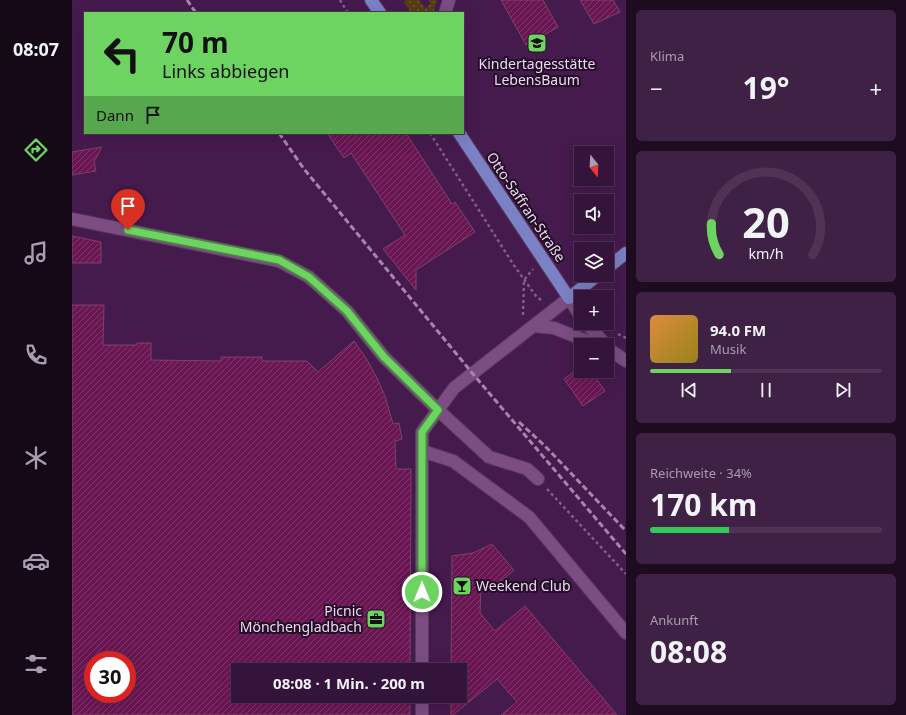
<!DOCTYPE html>
<html lang="de">
<head>
<meta charset="utf-8">
<style>
  :root { --surface:#34143a; --page:#3f2145; --text:#f1f3f6; --muted:#a99eaf; --line:#4e3354; --accent:#6dd361 }
  body { margin:0; font-family:"Noto Sans",sans-serif; background:var(--page); color:var(--text); height:100vh; display:flex; flex-direction:column; font-size:15px; white-space:nowrap }
  * { box-sizing:border-box; margin:0 }
  p { font-size:13px; color:var(--muted) }
  .icon { flex:none; width:22px; height:22px; fill:none; stroke:currentColor; stroke-width:2; stroke-linecap:round; stroke-linejoin:round }
  .map { position:relative; flex:1; overflow:hidden }
  .side { display:flex; flex-direction:column; gap:10px; padding:10px; background:#1d0b20; width:280px }
  .side>* { flex:none }
  .top-card { position:absolute; left:12px; top:12px; width:380px; height:122px; border-radius:0px; box-shadow:0 4px 16px #0002,0 0 0 1px var(--line); background:#6dd361; color:#111; overflow:hidden }
  .needle { width:26px; rotate:162deg }
  .tools { position:absolute; left:502px; top:146px; display:grid; gap:8px }
  .tools a { display:grid; place-items:center; width:40px; height:40px; border-radius:0px; background:var(--surface); box-shadow:0 4px 16px #0002,0 0 0 1px var(--line); font-size:20px }
  .speed { position:absolute; left:12px; top:651px; display:flex; gap:8px; font-size:20px; font-weight:700; text-align:center }
  .speed>* { display:grid; place-content:center; width:52px; height:52px; border-radius:50%; background:var(--surface); box-shadow:0 4px 16px #0002,0 0 0 1px var(--line); line-height:1 }
  .speed .limit { border:6px solid #d22; background:#fff; color:#111 }
  .pin { position:absolute; display:grid; place-items:center; width:34px; height:34px; color:#fff; margin:-41px -17px; border-radius:50% 50% 50% 0; rotate:-45deg; box-shadow:0 0 4px #0007 }
  .pin .icon { rotate:45deg }
  .me { position:absolute; width:44px; margin:-22px; rotate:0deg; stroke-linejoin:round; filter:drop-shadow(0 0 3px #0008) }
  .turn { display:flex; align-items:center; gap:14px; height:84px; padding:0 12px; font-size:18px }
  .turn .icon { width:52px; height:52px; stroke-width:2.5 }
  .turn b { display:block; font-size:28px; line-height:34px }
  .then { display:flex; align-items:center; height:38px; padding:0 12px; background:#0003; gap:8px; font-size:15px }
  .big { font-size:30px; font-weight:700; line-height:1.1 }
  .side .card { flex:1; display:flex; flex-direction:column; justify-content:center; gap:6px; min-width:0; padding:0 14px; border-radius:6px; background:var(--page) }
  .side .dial { align-items:center; gap:0 }
  .dial svg { height:104px; overflow:visible; fill:none; stroke:var(--line); stroke-width:7; stroke-linecap:round; text-anchor:middle }
  .dial text { fill:var(--text); stroke:none }
  .song { display:flex; align-items:center; gap:12px }
  .cover { width:48px; height:48px; border-radius:6px; background:linear-gradient(135deg,hsl(30 70% 55%),hsl(50 70% 35%)) }
  .played { height:4px; border-radius:2px; background:linear-gradient(90deg,var(--accent) 35%,var(--line) 35%) }
  .keys { display:flex; justify-content:space-around; direction:ltr }
  .heat { display:flex; justify-content:space-between; align-items:center; font-size:22px; direction:ltr }
  .charge { height:6px; border-radius:3px; background:linear-gradient(90deg,#34c759 34%,var(--line) 0) }
  .trip { position:absolute; left:159px; top:663px; width:236px; height:40px; border-radius:0px; background:var(--surface); box-shadow:0 4px 16px #0002,0 0 0 1px var(--line); font-weight:700; line-height:40px; text-align:center }
  main { display:flex; flex:1; min-height:0 }
  .tab-bar { display:flex; flex-direction:column; width:72px; justify-content:space-around; align-items:center; background:#150817; color:var(--muted) }
  .tab-bar .icon { width:28px; height:28px }
  .tab-bar .current { color:var(--accent) }
  .tab-bar b { font-size:18px; color:var(--text) }
  .map>svg:first-child { display:block }
</style>
</head>
<body>
<main>
<nav class="tab-bar">
<b>08:07</b>
<svg class="icon current" aria-label="directions" viewBox="0 0 24 24"><path d="M12 3l9 9-9 9-9-9zM9 14v-3h6M13 9l2 2-2 2"/></svg>
<svg class="icon" aria-label="music" viewBox="0 0 24 24"><path d="M9 18V5l10-2v13"/><circle cx="6" cy="18" r="3"/><circle cx="16" cy="16" r="3"/></svg>
<svg class="icon" aria-label="phone" viewBox="0 0 24 24"><path d="M5 4h4l2 5-3 2q2 4 5 5l2-3 5 2v4C11 20 4 13 5 4z"/></svg>
<svg class="icon" aria-label="climate" viewBox="0 0 24 24"><path d="M12 3v18M4 7l16 10M4 17L20 7"/></svg>
<svg class="icon" aria-label="car" viewBox="0 0 24 24"><path d="M5 17H2v-5l4-1 3-4h7l3 4 3 1v5h-3M9 17h6M6 11h13"/><circle cx="7" cy="17" r="2"/><circle cx="17" cy="17" r="2"/></svg>
<svg class="icon" aria-label="filters" viewBox="0 0 24 24"><path d="M4 7h16M4 17h16"/><circle cx="9" cy="7" r="2"/><circle cx="15" cy="17" r="2"/></svg>
</nav>
<div class="map">
<svg width="554" height="715" viewBox="0 0 554 715">
  <defs>
    <pattern id="grass-dots" width="8" height="8" patternUnits="userSpaceOnUse"><rect width="8" height="8" fill="#543e12"/><path d="M2 2h.1M6 6h.1" fill="none" stroke="#6d5935" stroke-width="1.8" stroke-linecap="round"/></pattern>
    <pattern id="building-hatch" width="6" height="6" patternUnits="userSpaceOnUse"><rect width="6" height="6" fill="#6a1653"/><path d="M-1 1l2-2M0 6l6-6M5 7l2-2" fill="none" stroke="#80376c"/></pattern>
  </defs>
  <rect width="100%" height="100%" fill="#451a4d"/>
  <path fill="url(#grass-dots)" d="M334,0h13l6,8 6,-4 -3,-4h9l-3,11 -2,2h-21l-7,-11z"/>
  <path fill="url(#building-hatch)" stroke="#7e4169" fill-rule="evenodd" d="M429,0h42l15,27 -32,18z
    M508,0h33l7,12 -26,12z
    M255,133h79l46,71 3,-2 20,30 -59,38v20l-33,-41 22,-14 -54,-82 -7,5z
    M30,147l-8,15 2,9 -24,4v-23z
    M0,236l29,6v21h-29z
    M0,305h32l-1,40h34v-2h14v17l70,1v-4h41v4h45l11,11 36,-31 12,17 10,18 9,20 8,28 6,-1 3,16 -7,2 1,28h15l-1,201h-172v26h172v19h-338zM21,660h34v34h-34z
    M503,371h16l14,20 -22,15 -19,-27z
    M420,544l22,26 -9,8 -13,8 -11,1 -1,26 15,18 30,-25 92,109h-116l16,-13 -20,-23 -44,36h-2v-19h9v-26h-9l1,-114 21,-3z"/>
  <g fill="none" stroke-linecap="round" stroke-linejoin="round">
    <g stroke="#5d3864" stroke-width="14">
      <path id="minor" d="M373,13l4,-13
        M0,219l207,42 30,16 38,34 37,46 54,53 51,47 38,12 11,10
        M514,323l20,22
        M462,326l20,2 43,17
        M535,347l3,3 16,11
        M350,451l31,10 76,56 97,116
        M350,670v-238l32,-44 115,-90 12,19
        M350,715v-19"/>
    </g>
    <g stroke="#5d3864" stroke-width="14">
      <path id="major" d="M299,0l9,13
        M387,133l110,165 29,-23
        M535,268l19,-15"/>
    </g>
    <path stroke="#825d89" stroke-width="2.5" stroke-dasharray="3 3" stroke-linecap="butt" d="M268,0l8,13
      M358,133l83,131 23,32 5,4
      M451,315l1,-35 9,-11
      M546,334l8,4
      M475,489l79,85"/>
    <use href="#minor" stroke="#7b4d82" stroke-width="12"/>
    <use href="#major" stroke="#7a81c5" stroke-width="12"/>
    <path stroke="#a685ac" stroke-width="3" stroke-dasharray="6 3" stroke-linecap="butt" d="M115,0l9,13
      M207,133l25,36 169,205 153,180
      M447,422l25,23 82,86"/>
  </g>
  <g fill="none" stroke-linecap="round" stroke-linejoin="round">
    <g stroke="#47893f" stroke-width="10">
      <path id="route" d="M56,230l151,30 30,17 38,34 37,46 54,53 -16,22v160"/>
    </g>
    <use href="#route" stroke="#6dd361" stroke-width="7"/>
  </g>
  <defs>
    <g id="school-square" transform="scale(1)"><rect x="-9" y="-9" width="18" height="18" rx="4" fill="#6dd361" stroke="#220f25"/><path d="M0-5L7-2L0 1L-7-2ZM-4 1L0 2.5L4 1V4Q0 6-4 4Z" fill="#111"/></g>
    <g id="bar-square" transform="scale(1)"><rect x="-9" y="-9" width="18" height="18" rx="4" fill="#6dd361" stroke="#220f25"/><path d="M-6-5H6L.8 .8V4.5H3.5V6h-7V4.5H-.8V.8Z" fill="#111"/></g>
    <g id="office-square" transform="scale(1)"><rect x="-9" y="-9" width="18" height="18" rx="4" fill="#6dd361" stroke="#220f25"/><path d="M-6-3h4V-5.5h4V-3h4V5H-6ZM-1-4.5V-3h2v-1.5ZM-6 0V1H6V0Z" fill="#111"/></g>
  </defs>
  <g fill-rule="evenodd">
    <use href="#school-square" x="465" y="43"/>
    <use href="#bar-square" x="390" y="586"/>
    <use href="#office-square" x="304" y="619"/>
  </g>
  <g text-anchor="middle" stroke-width="4" stroke-linejoin="round" paint-order="stroke">
    <g font-size="14" fill="#f0d6f4" stroke="#220f25">
      <text x="465" y="69">Kindertagesstätte<tspan x="465" dy="16">LebensBaum</tspan></text>
      <text x="404" y="591" text-anchor="start">Weekend Club</text>
      <text x="290" y="616" text-anchor="end">Picnic<tspan x="290" dy="16">Mönchengladbach</tspan></text>
    </g>
    <g font-size="14" fill="#f0d6f4" stroke="#220f25">
      <text transform="translate(454 207) rotate(56)" y="5">Otto-Saffran-Straße</text>
    </g>
  </g>
</svg>
<div class="tools">
<a><svg class="needle" viewBox="-14 -14 28 28"><path d="M0-13l5 13h-10z" fill="#e53935"/><path d="M0 13l5-13h-10z" fill="#a99eaf"/></svg></a>
<a><svg class="icon" aria-label="sound" viewBox="0 0 24 24"><path d="M4 9h4l5-4v14l-5-4H4zM17 9q2 3 0 6"/></svg></a>
<a><svg class="icon" aria-label="layers" viewBox="0 0 24 24"><path d="M12 4l9 5-9 5-9-5zM3 14l9 5 9-5"/></svg></a>
<a>+</a>
<a>−</a>
</div>
<div class="speed"><div class="limit">30</div></div>
<div class="pin" style="left:56px;top:230px;background:#d93025"><svg class="icon" aria-label="arrive" viewBox="0 0 24 24"><path d="M6 21V4h12l-3 4 3 4H6"/></svg></div>
<svg class="me" style="left:350px;top:592px" viewBox="-20 -20 40 40"><circle r="17" fill="#6dd361" stroke="#fff" stroke-width="3"/><path d="M0-11L8 9 0 5-8 9z" fill="#fff"/></svg>
<div class="trip">08:08 · 1 Min. · 200 m</div>
<div class="top-card">
<div class="turn"><svg class="icon" aria-label="left" viewBox="0 0 24 24"><path d="M17 20v-9H6M10 6l-5 5 5 5"/></svg><div><b>70 m</b>Links abbiegen</div></div>
<div class="then">Dann<svg class="icon" aria-label="arrive" viewBox="0 0 24 24"><path d="M6 21V4h12l-3 4 3 4H6"/></svg></div>
</div>
</div>
<section class="side">
<div class="card"><p>Klima</p>
<div class="heat"><a>−</a><b class="big">19°</b><a>+</a></div>
</div>
<div class="card dial"><svg viewBox="0 0 100 80">
<path d="M14 69A42 42 0 1 1 86 69"/>
<path d="M14 69A42 42 0 0 1 8 45" stroke="#6dd361"/>
<text x="50" y="56" font-size="32" font-weight="700">20</text>
<text x="50" y="72" font-size="11">km/h</text>
</svg></div>
<div class="card">
<div class="song"><i class="cover"></i><div><b>94.0 FM</b><p>Musik</p></div></div>
<div class="played"></div>
<div class="keys"><svg class="icon" aria-label="previous" viewBox="0 0 24 24"><path d="M18 5L8 12l10 7zM5 5v14"/></svg><svg class="icon" aria-label="pause" viewBox="0 0 24 24"><path d="M8 5v14M16 5v14"/></svg><svg class="icon" aria-label="next" viewBox="0 0 24 24"><path d="M6 5l10 7-10 7zM19 5v14"/></svg></div>
</div>
<div class="card"><p>Reichweite · 34%</p><b class="big">170 km</b><div class="charge"></div></div>
<div class="card"><p>Ankunft</p><b class="big">08:08</b></div>
</section>
</main>
</body>
</html>
